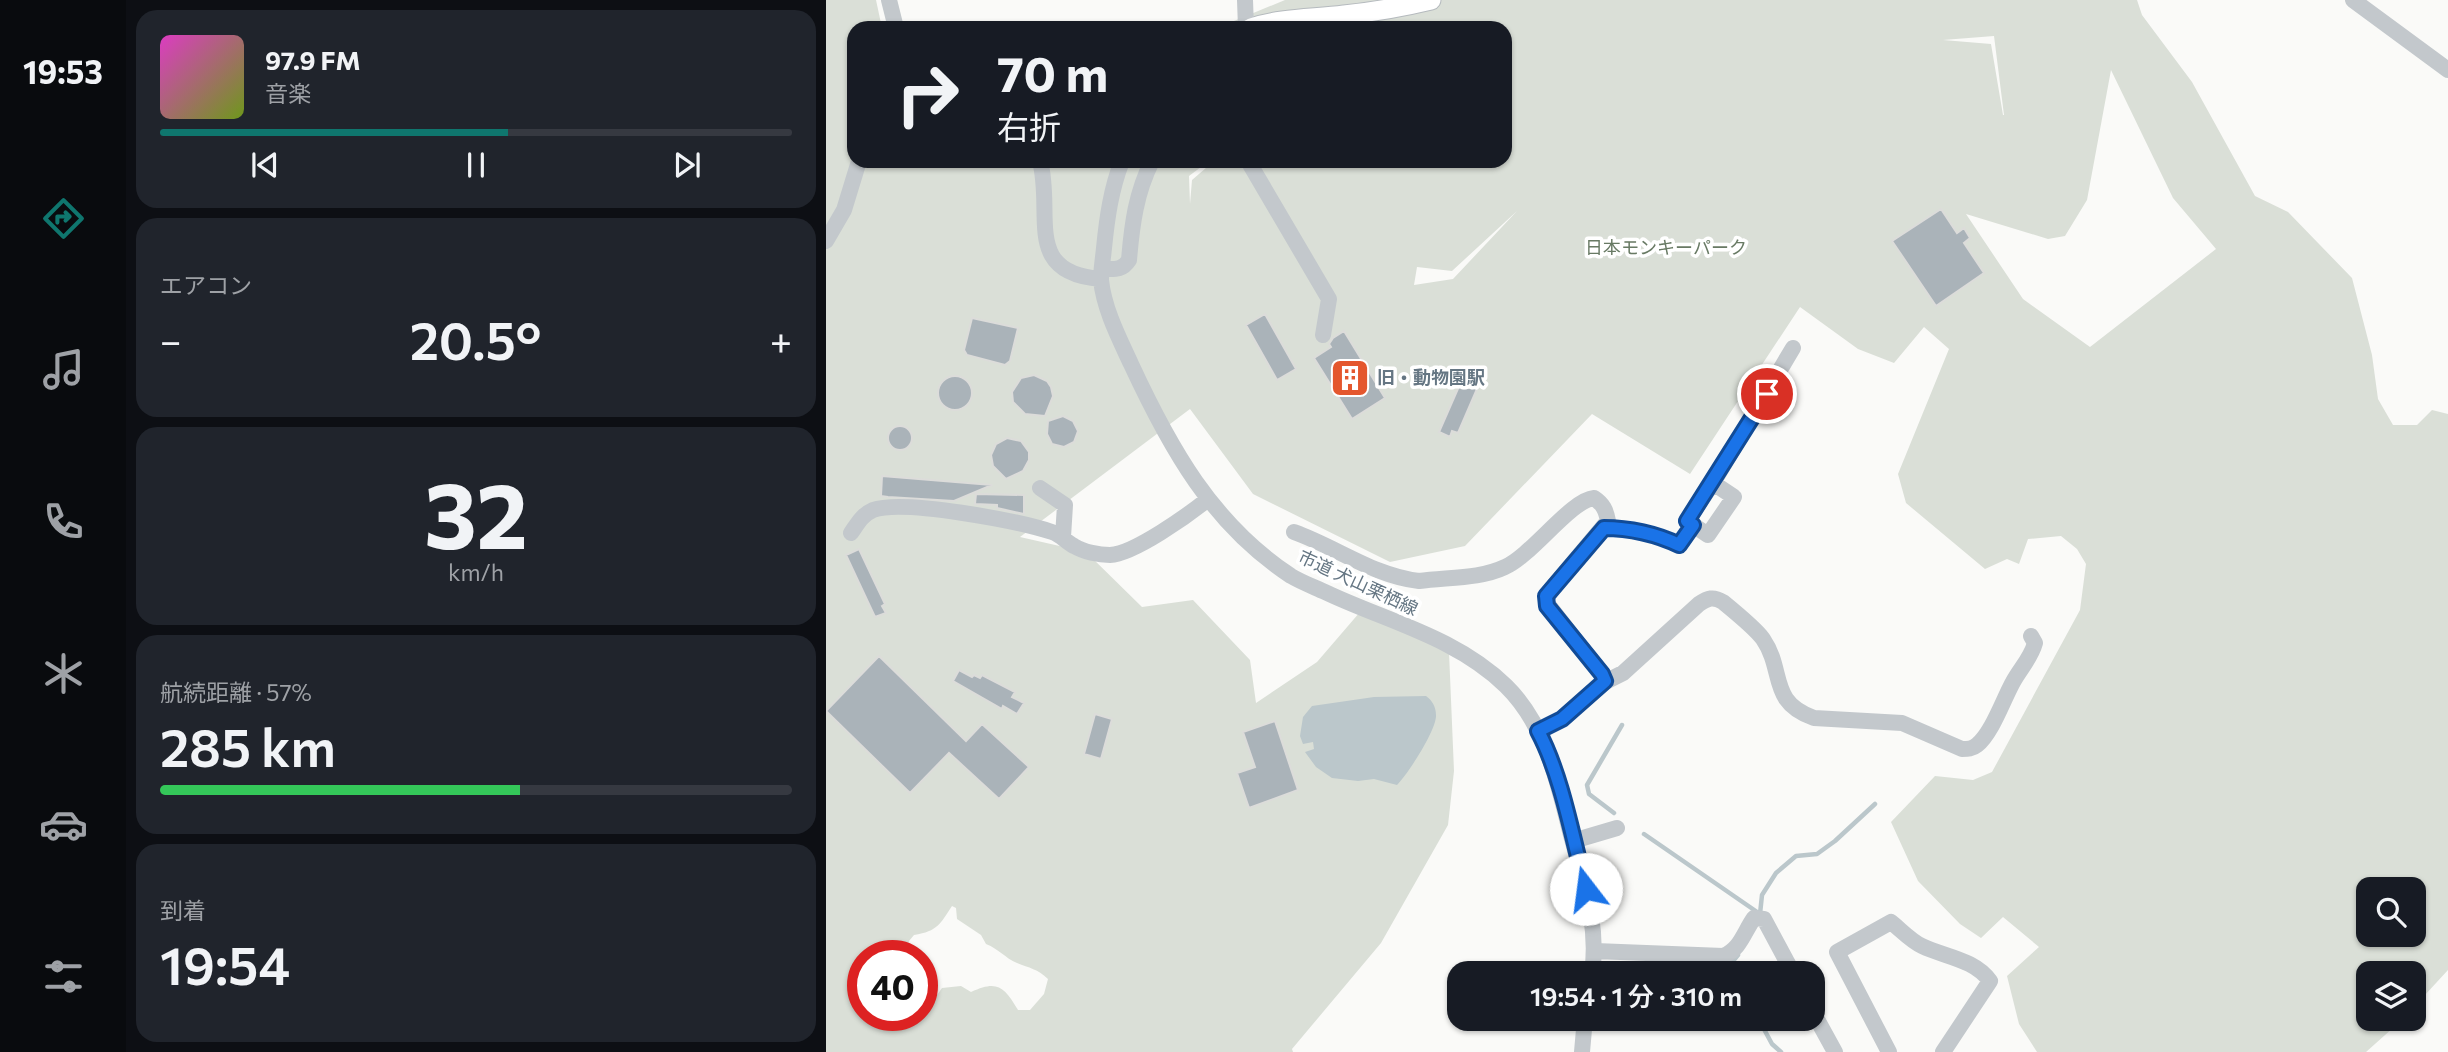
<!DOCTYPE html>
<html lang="ja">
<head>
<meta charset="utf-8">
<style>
  :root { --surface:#171b24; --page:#20242c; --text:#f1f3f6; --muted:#9ea1a6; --line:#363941; --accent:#0f766e }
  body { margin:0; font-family:Commissioner,"Noto Sans JP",sans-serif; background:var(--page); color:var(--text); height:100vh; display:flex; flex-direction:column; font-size:26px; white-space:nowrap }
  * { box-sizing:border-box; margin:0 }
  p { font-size:23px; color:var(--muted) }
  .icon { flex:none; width:38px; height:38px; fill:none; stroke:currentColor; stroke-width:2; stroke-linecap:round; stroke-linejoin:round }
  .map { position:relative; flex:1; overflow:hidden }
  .drawer { display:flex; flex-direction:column; gap:10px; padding:10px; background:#0d0f14; width:700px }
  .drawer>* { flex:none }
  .hud { position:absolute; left:21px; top:21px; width:665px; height:147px; border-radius:21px; box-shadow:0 2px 5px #0004; background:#171b24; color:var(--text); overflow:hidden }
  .controls { position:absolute; left:1530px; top:877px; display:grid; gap:14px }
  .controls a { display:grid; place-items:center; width:70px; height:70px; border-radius:14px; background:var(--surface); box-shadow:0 2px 5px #0004; font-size:35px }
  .speed { position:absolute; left:21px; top:940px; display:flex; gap:14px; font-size:35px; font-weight:700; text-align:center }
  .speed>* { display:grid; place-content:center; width:91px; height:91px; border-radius:50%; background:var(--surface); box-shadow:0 2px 5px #0004; line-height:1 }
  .speed .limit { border:10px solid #d22; background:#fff; color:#111 }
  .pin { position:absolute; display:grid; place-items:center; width:60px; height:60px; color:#fff; margin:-30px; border:4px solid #fff; border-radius:50%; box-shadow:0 2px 7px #0007 }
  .me { position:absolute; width:77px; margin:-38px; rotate:345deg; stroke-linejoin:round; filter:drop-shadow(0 0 5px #0008) }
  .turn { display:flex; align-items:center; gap:24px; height:147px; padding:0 35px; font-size:32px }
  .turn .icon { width:91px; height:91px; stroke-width:2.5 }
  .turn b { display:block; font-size:49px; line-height:60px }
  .big { font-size:52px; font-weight:600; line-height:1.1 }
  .drawer .tile { flex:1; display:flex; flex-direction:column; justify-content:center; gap:10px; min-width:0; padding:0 24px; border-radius:21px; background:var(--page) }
  .drawer .dial { align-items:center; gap:0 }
  .dial b { font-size:91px; line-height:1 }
  .song { display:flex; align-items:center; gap:21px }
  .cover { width:84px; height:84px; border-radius:10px; background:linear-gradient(135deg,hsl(310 70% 55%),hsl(80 70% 35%)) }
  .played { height:7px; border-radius:4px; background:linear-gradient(90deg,var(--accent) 55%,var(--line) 55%) }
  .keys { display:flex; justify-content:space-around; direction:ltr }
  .heat { display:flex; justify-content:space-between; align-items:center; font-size:38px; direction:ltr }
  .charge { height:10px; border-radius:5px; background:linear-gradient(90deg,#34c759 57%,var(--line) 0) }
  .trip { position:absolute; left:621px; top:961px; width:378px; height:70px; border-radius:21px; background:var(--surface); box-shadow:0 2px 5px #0004; font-weight:600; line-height:70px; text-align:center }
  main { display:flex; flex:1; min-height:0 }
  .dock { display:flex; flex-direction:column; width:126px; justify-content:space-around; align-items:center; background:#090b0e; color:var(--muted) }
  .dock .icon { width:49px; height:49px }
  .dock .active { color:var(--accent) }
  .dock b { font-size:32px; color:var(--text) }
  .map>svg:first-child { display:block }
</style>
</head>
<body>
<main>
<nav class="dock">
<b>19:53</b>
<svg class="icon active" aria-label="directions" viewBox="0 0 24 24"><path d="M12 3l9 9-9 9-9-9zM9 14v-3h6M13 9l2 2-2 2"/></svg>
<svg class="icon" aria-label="music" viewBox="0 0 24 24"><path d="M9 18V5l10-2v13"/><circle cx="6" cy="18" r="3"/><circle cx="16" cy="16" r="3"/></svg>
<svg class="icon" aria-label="phone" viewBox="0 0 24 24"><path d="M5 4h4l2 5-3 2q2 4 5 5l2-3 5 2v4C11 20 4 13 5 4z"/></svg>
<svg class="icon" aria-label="climate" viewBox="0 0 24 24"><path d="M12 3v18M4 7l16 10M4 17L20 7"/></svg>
<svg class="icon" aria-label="car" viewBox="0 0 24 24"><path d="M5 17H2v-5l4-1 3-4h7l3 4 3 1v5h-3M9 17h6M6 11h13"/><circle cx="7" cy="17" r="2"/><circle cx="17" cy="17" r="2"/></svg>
<svg class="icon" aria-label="filters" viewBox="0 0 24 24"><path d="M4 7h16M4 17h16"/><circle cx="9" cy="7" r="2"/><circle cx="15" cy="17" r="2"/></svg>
</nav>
<section class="drawer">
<div class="tile">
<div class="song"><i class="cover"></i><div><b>97.9 FM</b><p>音楽</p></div></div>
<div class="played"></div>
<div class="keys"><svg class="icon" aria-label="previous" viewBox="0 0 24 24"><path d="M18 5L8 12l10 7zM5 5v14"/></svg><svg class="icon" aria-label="pause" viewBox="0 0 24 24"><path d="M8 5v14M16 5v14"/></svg><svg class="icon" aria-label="next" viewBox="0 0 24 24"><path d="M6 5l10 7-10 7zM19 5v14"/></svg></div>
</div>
<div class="tile"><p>エアコン</p>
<div class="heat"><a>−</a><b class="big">20.5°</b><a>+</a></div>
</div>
<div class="tile dial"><b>32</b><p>km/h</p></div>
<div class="tile"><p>航続距離 · 57%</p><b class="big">285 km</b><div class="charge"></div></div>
<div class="tile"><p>到着</p><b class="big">19:54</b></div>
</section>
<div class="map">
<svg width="1622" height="1052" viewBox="0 0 1622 1052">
  <rect width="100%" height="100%" fill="#fafaf8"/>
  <path fill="#dadfd7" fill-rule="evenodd" d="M0,0h50l6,28h-28v133h355l-20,15 1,28 2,-24 22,-19h291v-133h-288l68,-28h852l5,15 50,67 63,114 33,16 64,66 20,77 6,44 15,26h24l15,-15 16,4v556l-35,38v-35h-45v45l35,1 -37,33h-329l-18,-28 -12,-48 32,-29 -36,-30 -22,21 -21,-14 -42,-43 -27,-59 44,-46 38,4 19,-8 88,-162 6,-46 -9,-15 -16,-13 -33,3 -9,25 -12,-5 -22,10 -79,-66 -8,-29 51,-125 -25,-22 -30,36 -36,-14 -58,-42 -110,167 -98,-60 -127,132 -75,16 -137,-68 -63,-85 -170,128 66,15 56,55 51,-7 57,60 6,43 61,-41 43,-50 89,40 5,119 -6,54 -67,118 -89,106 1,3h-467zM1168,36l10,79h-1l-12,-71 -48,-4zM1285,70l62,128 43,51 -126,98 -67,-48 -57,-85 82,25 17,-3 22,-36zM691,211l-64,68 -39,6 3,-18 35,4zM1542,889h45v45h-45zM126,906l4,2 1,11 24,16 5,9c13,5 19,14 31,19 12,5 21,6 31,16l-4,15 -14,16h-12c-14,-24 -21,-30 -47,-18l-10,-6 -19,2 -16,23 -4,-1v5h-59v-59l43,-1 3,-14 5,-6c24,-4 26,-11 38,-29z"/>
  <path fill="#bbc7cb" d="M600,696c6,4 10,11 10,19 1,14 -28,59 -39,70l-23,-6 -16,2 -26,-3 -16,-11 -11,-15 9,-3 -1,-7 -10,2 -3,-8 3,-19 9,-11 62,-9z"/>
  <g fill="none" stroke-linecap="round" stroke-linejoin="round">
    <path stroke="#bbc7cb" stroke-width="4.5" d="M788,813l-25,-19 -2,-9 35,-60
      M818,834l116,80 2,-19 14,-22 20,-17 21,-2 18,-13 40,-37
      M912,973l-5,-12 5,-6
      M932,1018l14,26 9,8"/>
  </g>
  <path fill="#aab3b9" stroke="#dcdcda" stroke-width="2" d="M1115,209l16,24 7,-5 6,10 -6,5 20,30 -48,33 -44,-65z
    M439,314l31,55 -19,11 -31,-55z
    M146,318l46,10 -8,33 -5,4 -38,-10 -3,-5z
    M518,331l41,67 -33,21 -38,-61 17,-11 -2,-3 4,-6z
    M641,368l16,7 -25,58 -6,-2 -2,6 -11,-5z
    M208,375l13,6 4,6 2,9 -8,20 -20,-2 -12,-12 -1,-10 9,-14z
    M112 393a17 17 0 1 1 34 0a17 17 0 1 1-34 0Z
    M237,416l10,5 5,10 -4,11 -10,5 -12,-3 -5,-10 1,-13z
    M62 438a12 12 0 1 1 24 0a12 12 0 1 1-24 0Z
    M181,438l14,3 8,11v8l-6,11 -17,8 -13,-13 -2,-11 5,-11z
    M56,476l110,9 -38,16 -66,-4 -7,-1z
    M150,494l48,1v19l-27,-6v-3l-22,-1z
    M33,549l26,55 -3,2 4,7 -11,4 -29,-62z
    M53,656l87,85 16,-17 47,43 -30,32 -50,-46 -39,40 -84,-82z
    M133,670l13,7 2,-2 6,3 2,-3 33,17 -3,5 12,6 -7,11 -14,-8 -1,3 -49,-28z
    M269,714l17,5 -11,40 -17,-5z
    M449,721l23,69 -49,18 -12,-35 18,-6 -12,-35z"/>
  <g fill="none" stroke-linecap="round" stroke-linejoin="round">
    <g stroke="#b5babe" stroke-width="21">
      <path id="major" d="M425,28c30,-10 62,-9 93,-13 29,-3 58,-8 87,-15"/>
    </g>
    <path stroke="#c3c8cc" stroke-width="16" d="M63,0l7,28
      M419,0l1,28
      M1527,0l95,70
      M214,161c14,53 -18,112 61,118
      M296,161c-11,28 -15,57 -18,87 -1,11 -3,22 -3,32 3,29 18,58 30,84 39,84 81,160 160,212 10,6 23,11 34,16 61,29 131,45 181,94 41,40 52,99 66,153 12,45 27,87 20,134
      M422,161l81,138 -6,36
      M0,241l18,-31 15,-49
      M276,269c12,0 20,2 27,-9 3,-36 7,-67 23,-99
      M214,488l25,17 -2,32
      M867,525l-6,-4 26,-38
      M778,528c25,0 53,6 75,17l14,-20 15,10 26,-38 -21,-14 80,-135
      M468,532c42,15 80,44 125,49 28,-4 61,-2 86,-14 27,-12 66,-67 89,-69 9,6 12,12 14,23l-57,68 -5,13 56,72 3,8
      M25,533c7,-10 11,-18 22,-23 31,-11 145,11 179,22 9,3 14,10 22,14 10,6 25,9 36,9 24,-1 78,-40 97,-55
      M712,731l24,-12 43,-37 18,-9 76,-69c9,-6 14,-8 24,-2 11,9 33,27 40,37 22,32 5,63 51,79l88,5 60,26c6,0 10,0 15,-4 15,-12 26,-45 36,-63 7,-13 18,-24 22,-39l-4,-7
      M747,841l44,-13
      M769,951l128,5c17,-6 21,-24 31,-38l10,1 29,54
      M987,1012l22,40
      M756,1052l3,-34
      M1063,1052l-52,-100 54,-30c10,8 20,19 31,24 23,11 52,13 68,35l-47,71"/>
    <use href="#major" stroke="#fff" stroke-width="19"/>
  </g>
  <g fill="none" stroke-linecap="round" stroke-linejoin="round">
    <g stroke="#114b97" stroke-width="18">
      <path id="route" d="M760,889c-13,-49 -24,-113 -48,-158l24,-12 43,-38 -3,-7 -55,-68 -1,-10 58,-68c25,0 53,6 75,17l14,-20 -6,-4 80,-127"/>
    </g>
    <use href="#route" stroke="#1a73e8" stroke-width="12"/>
  </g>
  <defs>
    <g id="building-square" transform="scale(2.0125)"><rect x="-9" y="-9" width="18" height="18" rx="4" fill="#e4572e" stroke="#fff"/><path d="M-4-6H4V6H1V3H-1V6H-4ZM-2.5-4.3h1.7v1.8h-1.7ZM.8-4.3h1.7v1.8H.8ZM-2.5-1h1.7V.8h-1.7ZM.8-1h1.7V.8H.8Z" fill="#fff"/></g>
  </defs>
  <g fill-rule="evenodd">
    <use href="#building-square" x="524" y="378"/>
  </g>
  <g text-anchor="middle" stroke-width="7" stroke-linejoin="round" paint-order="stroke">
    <g font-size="18" fill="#687a64" stroke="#fff">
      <text x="840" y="254">日本モンキーパーク</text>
    </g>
    <g font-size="18" font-weight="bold" fill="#657683" stroke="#fff" text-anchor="start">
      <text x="551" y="384">旧・動物園駅</text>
    </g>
    <g font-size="18" fill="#657683" stroke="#fff">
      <text transform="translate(532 583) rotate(25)" y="6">市道 犬山栗栖線</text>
    </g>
  </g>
</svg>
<div class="controls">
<a><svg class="icon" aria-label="search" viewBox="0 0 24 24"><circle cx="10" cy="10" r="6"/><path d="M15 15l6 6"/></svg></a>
<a><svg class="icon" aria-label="layers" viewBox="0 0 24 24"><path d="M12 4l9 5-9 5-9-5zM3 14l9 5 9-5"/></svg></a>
</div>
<div class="speed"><div class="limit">40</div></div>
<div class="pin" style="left:941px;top:394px;background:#d93025"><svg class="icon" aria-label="arrive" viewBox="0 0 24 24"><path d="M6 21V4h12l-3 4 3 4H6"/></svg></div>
<svg class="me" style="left:760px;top:889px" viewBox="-20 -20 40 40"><circle r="19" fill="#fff"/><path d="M0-13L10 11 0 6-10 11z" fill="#1a73e8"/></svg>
<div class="trip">19:54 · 1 分 · 310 m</div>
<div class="hud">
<div class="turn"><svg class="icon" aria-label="right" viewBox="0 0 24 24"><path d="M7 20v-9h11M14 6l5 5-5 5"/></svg><div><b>70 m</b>右折</div></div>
</div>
</div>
</main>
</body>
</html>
